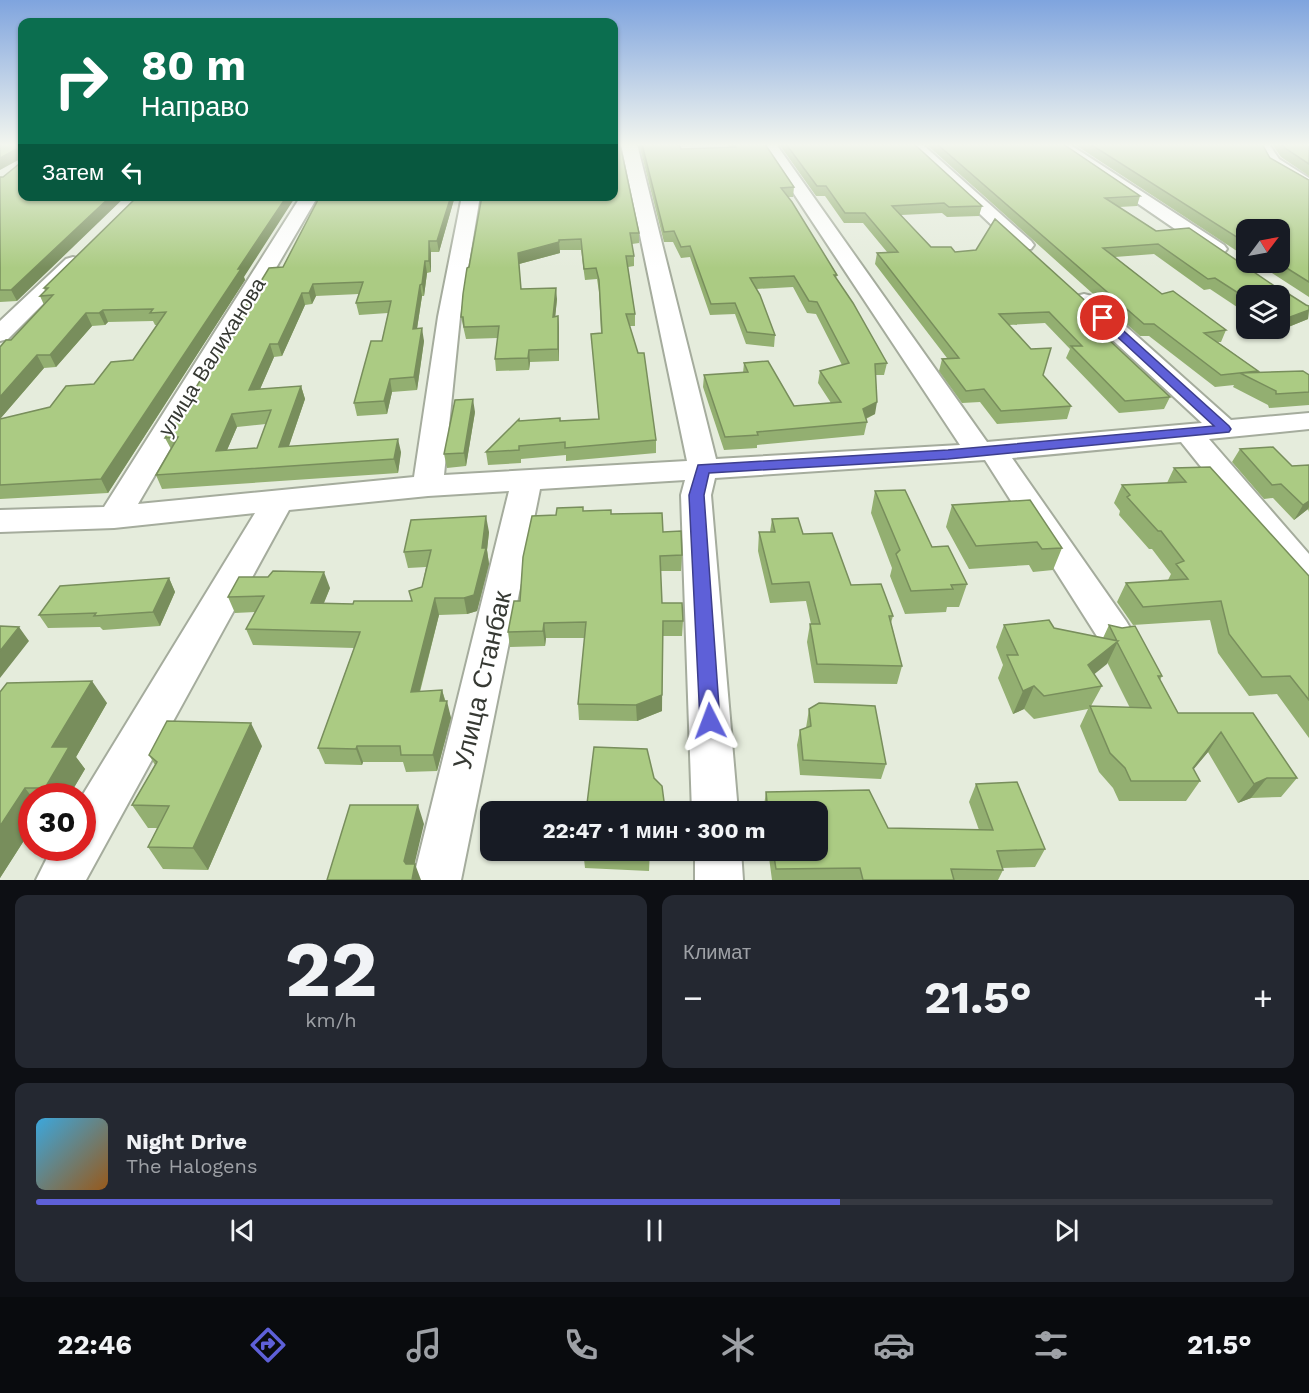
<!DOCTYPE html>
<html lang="ru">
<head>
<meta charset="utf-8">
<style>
  :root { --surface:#171b24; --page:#242831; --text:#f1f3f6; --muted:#9ea1a6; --line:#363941; --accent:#5e60d8 }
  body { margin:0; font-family:"Work Sans",sans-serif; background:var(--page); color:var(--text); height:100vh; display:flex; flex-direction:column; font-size:22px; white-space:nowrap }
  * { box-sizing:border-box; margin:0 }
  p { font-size:20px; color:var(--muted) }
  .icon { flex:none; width:33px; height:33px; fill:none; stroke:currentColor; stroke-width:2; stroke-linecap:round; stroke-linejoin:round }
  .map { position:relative; height:880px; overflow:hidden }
  .side { display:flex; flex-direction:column; gap:15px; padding:15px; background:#0d0f14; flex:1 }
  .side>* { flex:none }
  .banner { position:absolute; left:18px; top:18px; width:600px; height:183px; border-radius:12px; box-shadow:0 2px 4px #0004; background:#0b6e4f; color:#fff; overflow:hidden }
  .needle { width:39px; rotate:58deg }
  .buttons { position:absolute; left:1236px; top:219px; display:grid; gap:12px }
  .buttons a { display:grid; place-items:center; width:54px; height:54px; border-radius:12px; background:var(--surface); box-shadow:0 2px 4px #0004; font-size:30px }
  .speed { position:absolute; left:18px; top:783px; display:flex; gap:12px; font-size:30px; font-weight:700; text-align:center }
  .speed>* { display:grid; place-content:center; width:78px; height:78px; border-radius:50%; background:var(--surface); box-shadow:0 2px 4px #0004; line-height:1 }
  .speed .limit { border:9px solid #d22; background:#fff; color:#111 }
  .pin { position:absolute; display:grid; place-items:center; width:51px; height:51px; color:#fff; margin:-26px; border:3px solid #fff; border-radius:50%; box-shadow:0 2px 6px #0007 }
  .me { position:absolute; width:66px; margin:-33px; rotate:357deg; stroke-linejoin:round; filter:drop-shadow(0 0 4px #0008) }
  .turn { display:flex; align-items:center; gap:21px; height:126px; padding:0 24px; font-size:27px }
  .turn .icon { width:78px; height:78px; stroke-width:2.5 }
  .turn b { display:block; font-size:42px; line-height:51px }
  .then { display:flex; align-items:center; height:57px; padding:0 24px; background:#0003; gap:12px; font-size:22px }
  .big { font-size:45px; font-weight:700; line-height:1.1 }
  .side .widget { flex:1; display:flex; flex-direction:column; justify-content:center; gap:9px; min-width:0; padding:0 21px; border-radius:12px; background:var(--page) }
  .side .dial { align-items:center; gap:0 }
  .dial b { font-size:78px; line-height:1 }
  .song { display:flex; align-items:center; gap:18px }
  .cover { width:72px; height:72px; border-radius:9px; background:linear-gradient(135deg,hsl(200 70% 55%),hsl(30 70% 35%)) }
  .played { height:6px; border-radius:3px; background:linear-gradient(90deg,var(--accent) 65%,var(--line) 65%) }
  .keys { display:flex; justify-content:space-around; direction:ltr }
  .heat { display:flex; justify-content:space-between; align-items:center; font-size:33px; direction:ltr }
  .side .tiles { flex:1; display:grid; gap:15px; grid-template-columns:1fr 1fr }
  .widget:last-child { grid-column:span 2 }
  .trip { position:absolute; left:480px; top:801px; width:348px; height:60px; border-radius:12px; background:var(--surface); box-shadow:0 2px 4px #0004; font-weight:700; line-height:60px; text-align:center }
  .tab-bar { display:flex; height:96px; justify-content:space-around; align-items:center; background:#090b0e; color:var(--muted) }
  .tab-bar .icon { width:42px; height:42px }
  .tab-bar .on { color:var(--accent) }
  .tab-bar b { font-size:27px; color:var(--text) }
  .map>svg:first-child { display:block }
</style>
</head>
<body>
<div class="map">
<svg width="1309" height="880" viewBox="0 0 1309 880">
  <rect width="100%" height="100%" fill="#e5ecdc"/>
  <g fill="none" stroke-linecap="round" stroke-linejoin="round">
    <g stroke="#a5ac9d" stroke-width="4">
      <path id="minor" d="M621,144h16l79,315 244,-14 -199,-301h15l211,298 215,-19 -126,-117 -3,-5 3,-5 8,-2 8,2 139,124 78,-7v16l-100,10 100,115v36l-12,-4 -116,-144 -169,16 114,163 6,10 -6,10 -13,5 -13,-5 -115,-181 -270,18 -4,17 27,317h-46l-11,-317 4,-15 -145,9 -79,391h-48l96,-389 -81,5 -139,14 -203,370h-50l16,-32h30v-52l173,-283 -141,15 -114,4v-22l104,-3 197,-311h17l-180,308 276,-27 24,-160 24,-121h18l-20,121 -16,158 243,-14z
        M906,144h16l109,97 3,4 -3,4h-14z
        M1051,144h18l155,101 3,4 -3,4h-14z
        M1254,144h15l10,15 30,19v12l-42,-25z
        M73,257l7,2 3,4 -3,4 -72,72 -8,2v-20l66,-62z
        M695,850h46l2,30h-48z"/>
    </g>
    <use href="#minor" fill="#fff" fill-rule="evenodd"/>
  </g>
  <path fill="#93af71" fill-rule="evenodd" d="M22,144l-5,157 -17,1v-125h3l16,-13z
    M639,144h40l2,5 48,-2 -2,-3h38l29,43 -1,10h-5l49,78 -1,3 51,85 -3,12h-8l-1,39 -9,5 1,3 -3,13 -107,10v3l-33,2 -21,-63 1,-12 39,-2 1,-10 50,43 37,-3 -13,-20 2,-12 22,-6 -26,-51 -9,-1 -14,-26 -37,2 19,46 -1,12 -28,-3 -11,-30 -25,1 -20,-58 -9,1 -8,-16h-9z
    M779,144h135l68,62 -3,10 -32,1 -5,-4 -41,2 30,32 24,5 157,73 -4,12h-2l64,60 -6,12 -45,4 -53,-55 4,-9 -25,-26 -36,2 34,50 28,31 -4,13 -70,5 -17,-22 -18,1 -23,-32 3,-12 5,-1 -72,-94 2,-11 10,-1 -24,-29h-19l-19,-27h-9z
    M926,144h137l77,52 -3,10 -18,1 37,24 128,60 22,14 3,1 -1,13 -32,13 -5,-4h9v-32h-34v17l-36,-24 -6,1 -50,-36 -39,3 47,37 64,36 -5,12h-3l40,29 -1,2 52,2v30l-40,3 -1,-3 -35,-18 1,-2 -19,2 -66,-51h-9z
    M1074,144h188l8,14 39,22v117l-54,-35h25l-34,-32v27z
    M1272,144h37v32l-28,-19z
    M320,196h135l-16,56h-8v20l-4,1 -3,23h-2l-5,33 7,12 -7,49 -25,2 -5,22 -30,2 -3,-13 28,-62 6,-28 -29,2 -3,-12 3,-9 -43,2 -4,8 -7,1 -23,51 -8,1 -14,32 41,-3 4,13 -16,47 112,6 -3,21 -236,16 -6,-14 15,-26 -6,-11 118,-171zM266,424l-9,24 -30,2 10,-23z
    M482,196l157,37v10l-7,1 2,12v10l-6,1 7,47v12h-6l27,114v13l-90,8v-6l-45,4v4l-33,2 -2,-13 33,-31h41l39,-2 -8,-85 10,-1 -2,-41 -2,-13 -12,1 -4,-30h-21v3l-41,11 2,25 36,10 -2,18 3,-1 1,12v33l-29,1 -1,8 -33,1 -1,-12 3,-21 -32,1 -5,-22z
    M244,277l1,3 -137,213 -108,6v-80l50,-12 44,-23 39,-24 24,-35h-2l-2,-4 -45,1 -3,3 -13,1 -36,41 -12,1 -44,51 11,-79 33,-35 -4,-9 5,-5 -1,-3z
    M475,412l-9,54 -19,2 -3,-14z
    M1240,449l52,17 17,-1v47l-1,-3 -14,11 -21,-22 -9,1 -32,-37z
    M1174,468l135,108v162l-32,-44 -28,2 -31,-43 -8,-33 -77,5 -16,-23 9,-19 42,-3 3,-6 -19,-25h-3l-30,-34 1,-4 -6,-8 8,-18 45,-2z
    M875,491l57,56 35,37 -8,23h-12l-1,5 -41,2 -15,-38 2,-8 -21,-55z
    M952,505l110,43 -9,22 -20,2 -4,-7 -60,4 -23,-42z
    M584,511l27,3 52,18 19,23 -1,16h-21l2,32 21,18 -1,15h-19l-1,75 -25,10 -58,-1 -1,-16 7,-66h-39l-1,8 -35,1 -2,-15 48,-117z
    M772,519l31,15 48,51 42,31 -2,7 11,43 -5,18 -83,-1 -7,-41 3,-18h1l-5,-23 -36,2 -12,-52 1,-19h11z
    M489,532l-2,18 2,14 -12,47 -10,3 -28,1 -19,77 22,-2 9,28 -14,53 -31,1 -3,-10h-40l-1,3 -37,-1 -7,-16 36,-100 -101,-3 -7,-16 9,-17 -20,1 -7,-16 102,-9 -6,15 29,1 58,-3 11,-14 4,-20 -18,1 -4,-16z
    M169,578l6,14 -15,34 -57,4 -3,-3 -52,1 -9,-13z
    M1004,625l50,3 49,10 6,-13 53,51 -2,4 18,33h75l44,65 -16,19 -30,1 -13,5 -30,-51 -15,17 7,12 -14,20h-67l-6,-13 -14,-16 -19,-46 8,-17 -54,10 -10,-10 -11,5 -15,-36 5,-13 -7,-18zM1107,662l23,46 -39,-2 11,-20 -8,-12z
    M0,692l107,11 -31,54 9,12 -16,27h-37v32l-32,50z
    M809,709l77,55 -5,15 -81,-4 -3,-30 3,-15 6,-2z
    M262,746l-54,124 -45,-1 -15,-22 9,-19h-9l-16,-23 23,-40 -6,-10z
    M976,784l69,65 -10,18 -33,1 1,2 -5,10h-226l-4,-30h50v-38h-55l3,-20 122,36 91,2 -10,-28z
    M583,850h67l-1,21 -64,-3z"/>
  <path fill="#788e5c" d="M18,148l4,10 -22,12v-12z
    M111,196h15l-109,105 -6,-11z
    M287,196h9l-52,81 1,3 -137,213 -7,-14 137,-210z
    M451,196h4l-16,56 -2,-11z
    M429,241l2,11v20l-2,-11z
    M559,242l1,11 -41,11 3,36 -4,-47z
    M425,261l2,12 -3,23 -2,-12z
    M313,284l3,12 -4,8 -3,-11z
    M420,285l2,11 -7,45 -2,-12z
    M556,288l1,11 -3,30 -1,-12z
    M302,293l3,12 -23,51 -4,-12z
    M103,310l5,12 -3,3 -6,-12z
    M1309,310l-1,9 -32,13 2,-4h2v-2l2,-6z
    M86,313l6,13 -36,41 -6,-12z
    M558,316l1,12v33l-1,-12z
    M422,328l2,13 -7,49 -3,-13z
    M270,344l4,13 -20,46 -5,-13z
    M529,350l1,12 -1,8 -1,-12z
    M37,355l7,13 -44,51v-22z
    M390,379l2,13 -5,22 -3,-13z
    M301,386l4,13 -21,61 -5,-13z
    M473,399l2,13 -9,54 -2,-13z
    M877,402l-2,12 -15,7 3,-12z
    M232,414l5,13 -16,37 -5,-13z
    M398,439l3,13 -3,21 -4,-14z
    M1309,501v6l-1,2 -14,11 9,-15z
    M486,516l3,16 -2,18 2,14 -12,47 -10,3 -3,-16 18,-50z
    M324,572l6,16 -13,31 -6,-16z
    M169,578l6,14 -15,34 -7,-14z
    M435,598l4,17 -24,94 -4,-17z
    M544,623l2,15 -1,8 -2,-15z
    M19,627l10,14 -29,37v-27z
    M1118,641l-11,23 -30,24 11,-23z
    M92,681l15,22 -31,54 9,12 -16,27h-18l-6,-8 7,-41z
    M1034,686l-10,23 -11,5 10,-23z
    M442,690l4,15 1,-4 4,17 -14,53 -4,-16z
    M662,695v16l-25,10 -1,-16z
    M251,723l11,23 -54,124 -15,-22z
    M1221,732l-13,20 -24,29 9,-13z
    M357,746l6,16 -1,3 -6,-16z
    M1267,778l-16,20 -13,5 16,-19z
    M25,788l7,9v31l-32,50v-52z
    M418,805l6,19 -13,55 -7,-18z
    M415,864l6,16h-9z"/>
  <path fill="#abcb83" stroke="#788e5c" stroke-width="1.5" fill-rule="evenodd" d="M0,144h22v52h89l-100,94h-11v-113h3l16,-13 -1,-16 -18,10z
    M614,144h6l19,89h-9l4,23h-8l9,58h-9l12,39h6l12,87 -91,8v-6l-46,4v4l-33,2 33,-33v2l41,-3v3l39,-2 -8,-85 11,-1 -3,-53 -3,-12 -12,1 -3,-30 -22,1v2l-41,11 3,36 35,-1 -3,29 5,-1v33l-29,1 -1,8 -33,1 4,-33 -35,1 -1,-10h-2l2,-23 4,-26 2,-1 13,-71h132z
    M642,144h37l2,5 55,-2 -2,-3h31l29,43 -13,1 11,14 45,73h-3l19,28 34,60 -12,1 2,38 -14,7 4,13 -110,10 1,3 -33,2 -21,-62 44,-3 -4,-9 24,-2 26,45 47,-4 -21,-31 29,-8 -32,-61 -8,-1 -15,-25 -44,2 10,17 15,40 -28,-3 -12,-29 -24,1 -21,-58 -9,1 -7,-16 -10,1z
    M786,144h128l68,62 -33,1 -5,-4 -52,3 39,41h20l4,5 21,-2 19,-31 117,106 -18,1 76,71 -45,4 -54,-55h11l-33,-34 -50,2 32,35 20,-1 -8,27 28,31 -70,5 -17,-22 -18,2 -24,-32 17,-1 -82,-105 21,-1 -33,-39h-20l-19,-27h-9z
    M937,144h126l77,52 -35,2 51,33 33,-3 87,59h7l1,4 22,14 3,1v4l-27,10 -2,-2v-22h-34v2l-31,-20 -7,1 -50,-35 -55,4 59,46 11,-3 53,39 -22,3 54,38 -37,4 -67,-51h-10z
    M1090,144h172l8,14 39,22v102l-32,-20h3v-32h-34v13z
    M1282,144h27v20l-24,-16z
    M138,196h149l-49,73h3l-140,210 -101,6v-66l50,-12 16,-21 28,-2 17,-22 22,-2 33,-48 -16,1 3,-4 -50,1 -4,3h-13l-36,42h-13l-37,42v-50l6,-7h5l42,-45 -13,1 8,-8h-4z
    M320,196h131l-14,45h-8v20h-4l-3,23 -2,1 -7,44 9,-1 -8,49 -24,2 -6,22 -30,2 17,-62h11l9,-40 -35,2 7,-21 -50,2 -4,9h-7l-24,51h-8l-21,46 52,-4 -22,61 119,-8 -4,20 -238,16 22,-38 -13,1 104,-170 14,-1zM271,410l-14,38 -41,3 16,-37z
    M1303,371l6,4v17l-33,2v-3l-36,-18z
    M473,399l-9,54 -20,1 11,-54z
    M1273,447l19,19 17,-1v36l-6,4 -22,-21 -9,1 -32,-36z
    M1210,467l99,109v124l-19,-24 -28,1 -33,-43 -8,-33 -78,6 -17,-24 62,-4 -12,-15 8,-3 -23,-30h-3l-31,-34 3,-2 -8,-10 64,-3 -12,-14z
    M905,490l27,57 16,-1 19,38 -16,1 2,4 -42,2 -15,-37 4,-4 -25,-59z
    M1030,500l32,48 -20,1 -5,-7 -61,4 -24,-41z
    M583,507v4l28,-1v4l51,-1 1,19 18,-1 1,24 -22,1 2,47h20l1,18h-20l-1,74 -26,10 -58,-1 8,-82 -42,1 -1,8 -35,1 6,-31h6l3,-44 9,-41 24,-1 1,-7z
    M486,516l-4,32h4l-12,47 -10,3h-29l-24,94 31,-2 -2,11h7l-14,54h-32l-1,-9h-43l-1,3 -38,-1 42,-116 -114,-3 18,-33 -36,1 11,-20h29l5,-6 51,1 -13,31 42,1 1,-3h58l-3,-10 13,-4 9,-37 -27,2 7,-32z
    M798,518l5,16 29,-1 19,52 30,-1 12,32h-4l13,50 -85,-2 -7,-40h10l-11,-42 -37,2 -13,-52h16l-3,-13z
    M169,578l-16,34 -59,4 2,-3 -57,2 21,-29z
    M1049,620l5,8 64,13 -30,24 14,21 -58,10 -10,-10 -11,5 -16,-36h11l-14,-30z
    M1109,625l13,3 13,-2 27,50h-4l20,37h75l44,65h-30l-13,6 -33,-52 -28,36 7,13h-69l-6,-13 -15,-15 -20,-47 61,2 -34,-66 1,-1h-1z
    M0,626l19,1 -19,24z
    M92,681l-40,66h17l-24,41h-20l-25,38v-134l7,-9z
    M819,703l56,3 11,58 -83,-4 -3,-30 11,-4 -2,-17z
    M167,721l84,2 -58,125 -45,-1 21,-41 -37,-1 25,-43 -8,-7z
    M594,747l53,2 7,29 8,8 3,23 -2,3h-77z
    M1017,782l28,67 -48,2 6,19 -52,-1 3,11h-91l-3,-12 -84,1 -3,-19h45v-38h-50l-2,-20 103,-2 19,38 105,2 -17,-46z
    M350,805h68l-14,56 2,3h9l-3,16h-85z"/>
  <linearGradient id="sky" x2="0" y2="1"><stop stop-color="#7fa4de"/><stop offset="0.54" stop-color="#f3f6ef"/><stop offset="1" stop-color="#f3f6ef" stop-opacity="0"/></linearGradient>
  <rect width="1309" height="268" fill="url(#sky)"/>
  <path fill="#5e60d8" stroke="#3d3e8c" stroke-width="1.5" d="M1103,315l4,1 122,110 2,3 -2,3 -281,27 -239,14 -5,22 16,226 -3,6 -7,3 -7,-3 -3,-6 -11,-226 9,-30 250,-15 266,-24 -115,-106v-4z"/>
  <g text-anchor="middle" stroke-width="4.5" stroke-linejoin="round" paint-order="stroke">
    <g font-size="21" fill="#363933" stroke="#fff">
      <text transform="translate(212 357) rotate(-58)" y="7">улица Валиханова</text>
    </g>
    <g font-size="26" fill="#363933" stroke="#fff">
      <text transform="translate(482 680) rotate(-77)" y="9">Улица Станбак</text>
    </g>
  </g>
</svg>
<div class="buttons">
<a><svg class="needle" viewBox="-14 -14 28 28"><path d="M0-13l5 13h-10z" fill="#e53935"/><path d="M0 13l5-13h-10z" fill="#9ea1a6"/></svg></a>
<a><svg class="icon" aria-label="layers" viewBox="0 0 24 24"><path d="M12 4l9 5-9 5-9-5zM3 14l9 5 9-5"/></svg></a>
</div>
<div class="speed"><div class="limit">30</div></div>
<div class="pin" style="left:1103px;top:318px;background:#d93025"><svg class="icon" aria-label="arrive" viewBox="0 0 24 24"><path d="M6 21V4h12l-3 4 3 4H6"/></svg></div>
<svg class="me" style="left:710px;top:721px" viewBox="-20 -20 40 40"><path d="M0-17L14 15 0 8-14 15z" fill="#5e60d8" stroke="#fff" stroke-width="4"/></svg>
<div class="trip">22:47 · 1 мин · 300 m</div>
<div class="banner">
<div class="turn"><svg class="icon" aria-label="right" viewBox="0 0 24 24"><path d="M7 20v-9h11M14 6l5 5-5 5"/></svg><div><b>80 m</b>Направо</div></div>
<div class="then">Затем<svg class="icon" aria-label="left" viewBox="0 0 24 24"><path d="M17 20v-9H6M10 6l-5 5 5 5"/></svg></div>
</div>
</div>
<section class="side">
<div class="tiles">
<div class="widget dial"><b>22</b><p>km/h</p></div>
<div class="widget"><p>Климат</p>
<div class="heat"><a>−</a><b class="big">21.5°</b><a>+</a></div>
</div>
<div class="widget">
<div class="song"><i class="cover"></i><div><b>Night Drive</b><p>The Halogens</p></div></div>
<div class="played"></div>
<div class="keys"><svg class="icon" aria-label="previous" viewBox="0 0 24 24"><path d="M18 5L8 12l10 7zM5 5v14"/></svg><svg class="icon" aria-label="pause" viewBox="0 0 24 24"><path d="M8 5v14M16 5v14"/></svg><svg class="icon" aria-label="next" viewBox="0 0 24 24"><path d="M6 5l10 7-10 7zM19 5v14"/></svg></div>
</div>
</div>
</section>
<nav class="tab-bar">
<b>22:46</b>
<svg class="icon on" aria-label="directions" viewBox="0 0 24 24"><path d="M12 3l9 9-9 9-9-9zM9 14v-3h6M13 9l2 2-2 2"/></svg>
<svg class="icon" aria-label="music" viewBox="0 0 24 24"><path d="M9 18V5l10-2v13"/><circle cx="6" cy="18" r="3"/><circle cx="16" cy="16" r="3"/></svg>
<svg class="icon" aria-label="phone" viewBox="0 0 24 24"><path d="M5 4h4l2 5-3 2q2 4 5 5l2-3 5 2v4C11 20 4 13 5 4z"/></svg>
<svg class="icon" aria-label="climate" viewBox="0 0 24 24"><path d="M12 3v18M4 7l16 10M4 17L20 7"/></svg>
<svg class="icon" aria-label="car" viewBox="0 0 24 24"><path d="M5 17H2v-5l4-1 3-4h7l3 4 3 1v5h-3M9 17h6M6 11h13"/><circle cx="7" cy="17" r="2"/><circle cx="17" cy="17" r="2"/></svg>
<svg class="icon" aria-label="filters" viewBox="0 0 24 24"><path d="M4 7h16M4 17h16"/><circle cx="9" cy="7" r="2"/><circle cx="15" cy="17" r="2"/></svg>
<b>21.5°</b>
</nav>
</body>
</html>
